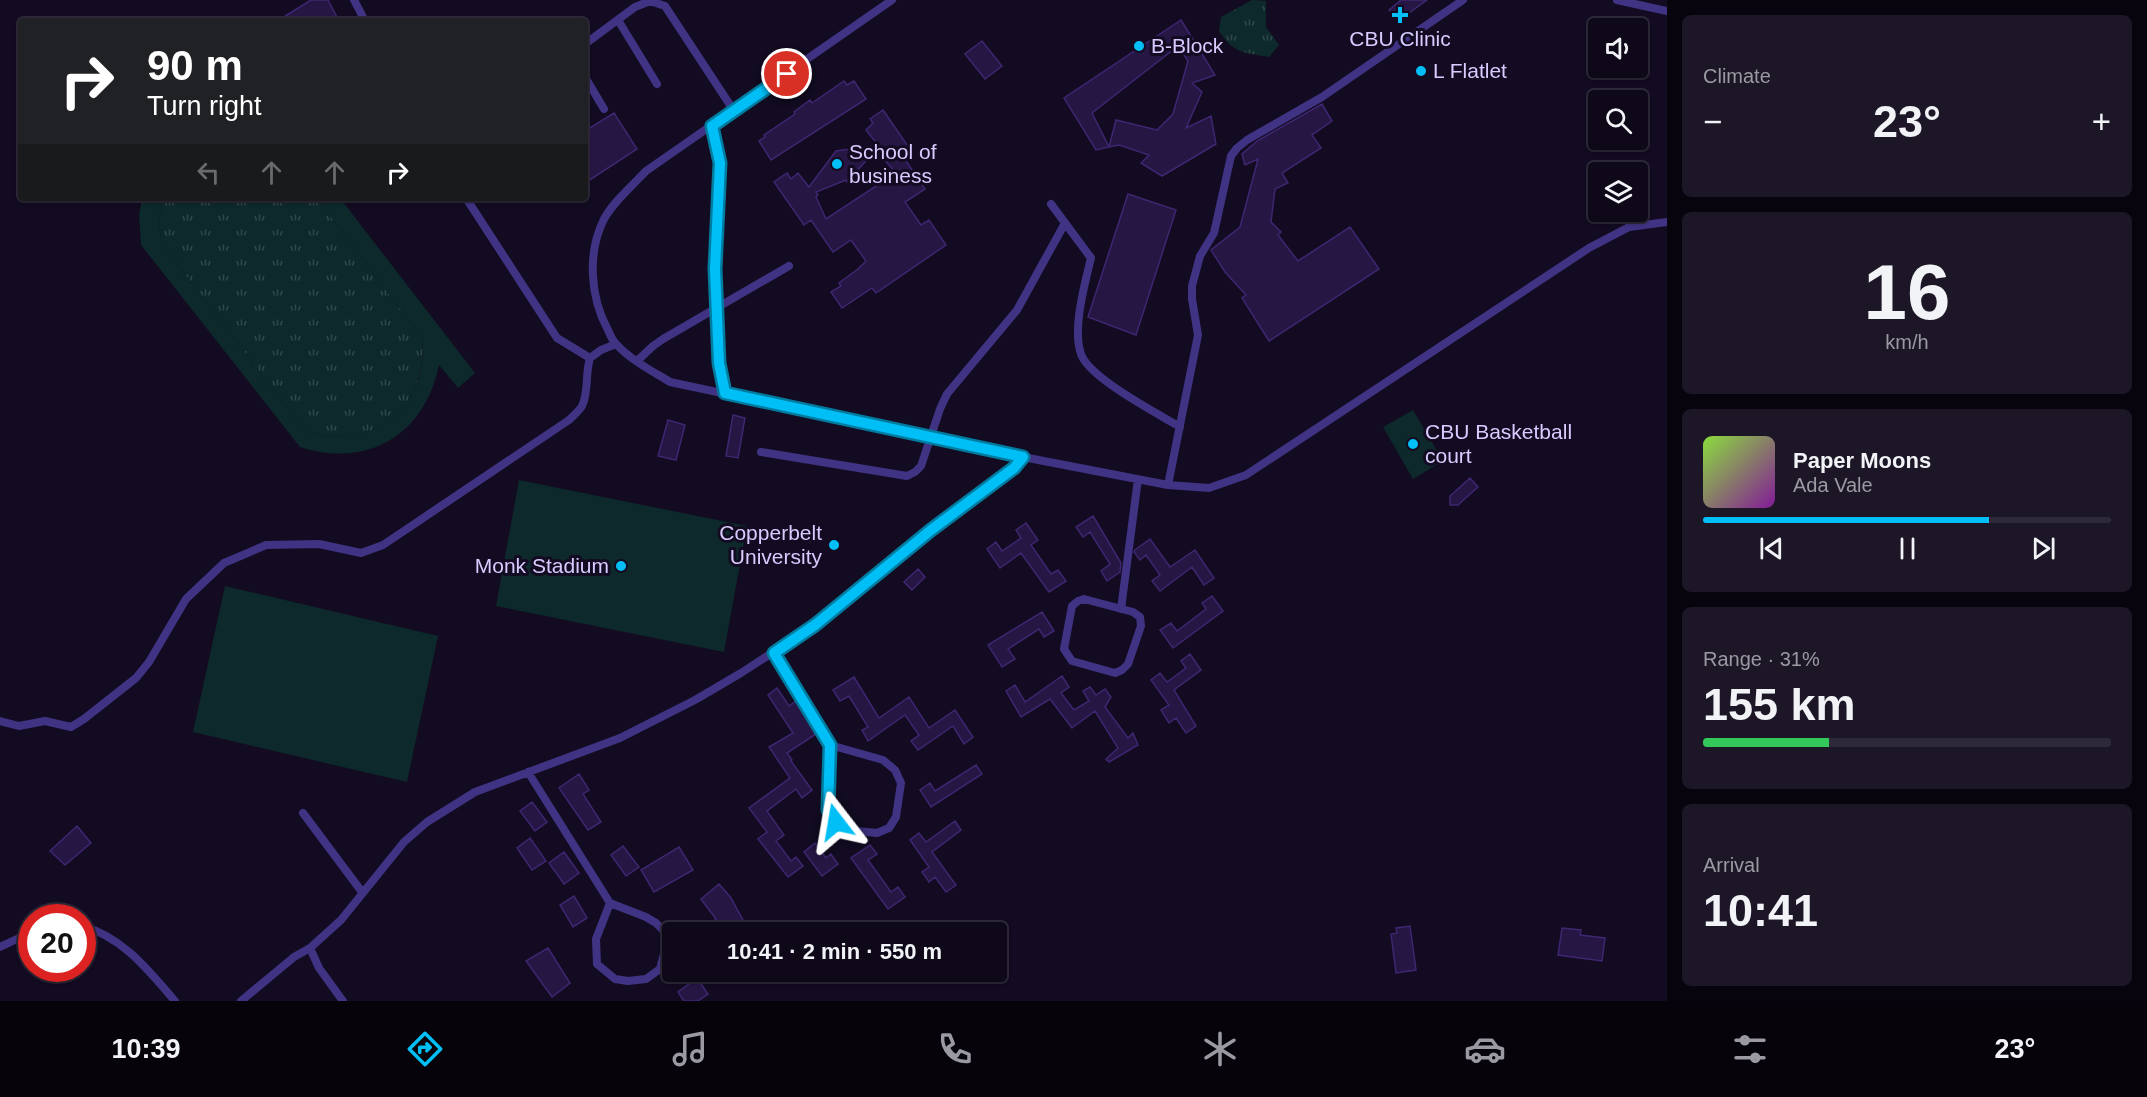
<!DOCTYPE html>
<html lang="en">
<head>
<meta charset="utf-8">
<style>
  :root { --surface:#0e0819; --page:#1c1626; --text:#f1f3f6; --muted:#9b9aa2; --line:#2e2938; --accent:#00bff6 }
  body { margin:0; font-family:Arial,sans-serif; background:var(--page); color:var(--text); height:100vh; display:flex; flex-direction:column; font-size:22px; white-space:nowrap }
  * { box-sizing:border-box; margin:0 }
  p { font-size:20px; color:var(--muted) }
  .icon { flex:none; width:33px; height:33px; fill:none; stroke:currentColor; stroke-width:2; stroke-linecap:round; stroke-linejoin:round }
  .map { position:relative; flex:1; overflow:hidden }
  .drawer { display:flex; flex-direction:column; gap:15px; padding:15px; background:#08040e; width:480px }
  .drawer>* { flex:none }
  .guide { position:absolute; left:18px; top:18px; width:570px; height:183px; border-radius:6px; box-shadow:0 2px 4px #0004,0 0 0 2px var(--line); background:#202124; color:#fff; overflow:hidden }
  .tools { position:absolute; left:1588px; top:18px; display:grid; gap:12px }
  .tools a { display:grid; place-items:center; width:60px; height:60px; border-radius:6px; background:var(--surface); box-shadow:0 2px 4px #0004,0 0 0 2px var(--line); font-size:30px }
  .speed { position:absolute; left:18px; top:904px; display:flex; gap:12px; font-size:30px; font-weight:700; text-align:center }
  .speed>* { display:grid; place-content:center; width:78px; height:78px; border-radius:50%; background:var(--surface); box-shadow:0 2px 4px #0004,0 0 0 2px var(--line); line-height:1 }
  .speed .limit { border:9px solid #d22; background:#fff; color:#111 }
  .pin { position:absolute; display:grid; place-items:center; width:51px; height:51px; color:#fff; margin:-26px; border:3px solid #fff; border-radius:50%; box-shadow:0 2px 6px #0007 }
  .me { position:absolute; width:66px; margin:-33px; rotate:346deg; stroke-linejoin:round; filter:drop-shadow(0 0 4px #0008) }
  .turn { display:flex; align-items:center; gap:21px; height:126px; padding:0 30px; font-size:27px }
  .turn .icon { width:78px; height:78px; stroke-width:2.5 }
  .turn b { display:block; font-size:42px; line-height:51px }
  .lanes { display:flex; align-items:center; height:57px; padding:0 30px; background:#0003; justify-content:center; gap:30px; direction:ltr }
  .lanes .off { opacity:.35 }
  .big { font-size:45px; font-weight:700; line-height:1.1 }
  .drawer .tile { flex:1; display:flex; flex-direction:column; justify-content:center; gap:9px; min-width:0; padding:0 21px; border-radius:9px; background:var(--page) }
  .drawer .dial { align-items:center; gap:0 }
  .dial b { font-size:78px; line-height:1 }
  .song { display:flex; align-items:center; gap:18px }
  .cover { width:72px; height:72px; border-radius:9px; background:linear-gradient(135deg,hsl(90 70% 55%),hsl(290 70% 35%)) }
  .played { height:6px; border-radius:3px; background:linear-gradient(90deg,var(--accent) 70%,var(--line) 70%) }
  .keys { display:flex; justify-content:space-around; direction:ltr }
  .heat { display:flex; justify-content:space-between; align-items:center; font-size:33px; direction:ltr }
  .charge { height:9px; border-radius:4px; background:linear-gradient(90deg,#34c759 31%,var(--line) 0) }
  .trip { position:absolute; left:662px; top:922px; width:345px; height:60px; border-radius:6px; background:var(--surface); box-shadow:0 2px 4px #0004,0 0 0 2px var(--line); font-weight:700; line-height:60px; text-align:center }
  .menu { display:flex; height:96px; justify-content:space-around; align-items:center; background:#06030a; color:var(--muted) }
  .menu .icon { width:42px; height:42px }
  .menu .selected { color:var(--accent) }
  .menu b { font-size:27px; color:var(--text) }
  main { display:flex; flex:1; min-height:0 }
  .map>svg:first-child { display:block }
</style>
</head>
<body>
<main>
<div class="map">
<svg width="1667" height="1001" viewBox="0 0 1667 1001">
  <defs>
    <pattern id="grass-tufts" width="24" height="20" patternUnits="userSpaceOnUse" patternTransform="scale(1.5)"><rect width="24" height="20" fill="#0e292b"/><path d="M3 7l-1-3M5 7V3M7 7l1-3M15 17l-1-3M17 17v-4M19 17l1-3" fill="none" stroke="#30474b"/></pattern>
  </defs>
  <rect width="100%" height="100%" fill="#120b21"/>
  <path fill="url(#grass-tufts)" d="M1252,0l14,1v26l13,18 -10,12c-26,-5 -35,-3 -50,-26l2,-14z
    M163,198h154l105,140c7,71 -51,115 -117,93l-144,-188 -2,-26z"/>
  <path fill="#0e292b" d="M142,198h21l-4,19 2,26 144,188c66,22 125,-23 117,-93l-105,-140h23l135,175 -17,15 -19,-23c-14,69 -70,104 -139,82l-159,-202 -2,-30z
    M1413,410l30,51 -30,18 -30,-52z
    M519,480l228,46 -23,126 -228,-46z
    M225,586l213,50 -31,146 -214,-50z"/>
  <path fill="#251643" stroke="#3f2671" stroke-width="1.5" fill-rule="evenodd" d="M311,0h17l11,21h-62z
    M1401,0h26l-28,20 -10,-10z
    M1181,20l34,55 -23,8 10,9 -16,36 25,-12 5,28 -54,32 -21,-13 8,-8 -30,-10 -10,2 7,-27 41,10 16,-16 15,-53 -10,-15 -86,67 17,34 -13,3 -32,-52z
    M982,41l20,25 -17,13 -20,-25z
    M844,81l3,4 7,-4 12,18 -95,61 -12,-19 6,-4 -1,-2 31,-21 -1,-2 16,-12 2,3z
    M1322,104l10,17 -20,14 9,13 -39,25 6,10 -13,6 -4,33 10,10 -3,3 20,26 52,-34 29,42 -110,72 -27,-43 4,-3 -21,-23 -14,-22 29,-23 18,-68 -13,6 -3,-11 15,-13z
    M883,110l29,42 -8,6 21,31 -20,13 16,23 8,-5 17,25 -70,48 -4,-5 -30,20 -11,-16 10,-6 -2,-3 19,-14 8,-8 -15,-21 -18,12 -22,-32 -7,5 -30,-43 13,-9 4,6 7,-6 11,14 27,-36 42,-6 -12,-15 7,-7 -3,-4zM874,152l5,5 2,-1 15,17 -70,46 -10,-22 2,-2 -2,-3 30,-12 1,2z
    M614,113l23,36 -52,34v-52z
    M1128,194l48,16 -40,125 -48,-18z
    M733,415l12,3 -7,40 -12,-2z
    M668,420l17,5 -9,35 -18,-4z
    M1470,478l8,9 -20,18h-8v-9z
    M1093,516l28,47 -1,9 -13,9 -6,-10 9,-7 -20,-32 -7,5 -7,-10z
    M1026,523l12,17 -7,5 20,29 7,-4 8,11 -17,11 -28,-39 -21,15 -13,-19 9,-7 6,9 19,-13 -5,-8z
    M1150,539l20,28 25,-17 19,28 -10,7 -12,-18 -32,24 -8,-10 8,-6 -14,-20 -6,5 -6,-8 1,-2z
    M918,569l7,8 -13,13 -8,-8z
    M1212,596l11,15 -50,37 -13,-18 11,-7 6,8 29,-22 -4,-6z
    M1042,612l12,19 -10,6 -5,-8 -31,20 7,10 -13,8 -14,-22z
    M1190,654l11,16 -27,20 22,36 -10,7 -10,-15 -7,5 -8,-13 8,-5 -18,-25 9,-7 7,9 19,-14 -5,-7z
    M1062,676l7,11 -8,6 13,17 15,-9 -6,-10 7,-4 6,8 9,-6 6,8 -6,10 23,31 5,-5 5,12 -29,17 -3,-3 12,-11 -23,-37 -23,17 -22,-29 -29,18 -15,-26 9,-6 10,17z
    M854,677l25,41 30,-21 20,31 26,-18 18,27 -9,7 -11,-18 -35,24 -7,-9 8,-6 -14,-20 -37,26 -6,-11 6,-3 -19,-31 -9,5 -7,-11z
    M777,688l12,18 7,-5 20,33 -29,19 5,7 -1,1 21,29 -10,8 -6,-9 -29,22 17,24 -8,6 15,20 5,-4 7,9 -15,11 -30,-38 9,-7 -18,-24 41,-30 -21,-31 24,-14 -25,-38z
    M976,765l6,9 -51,33 -11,-17 10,-7 5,8z
    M579,774l10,16 -6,4 18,28 -13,8 -29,-42z
    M532,802l15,20 -12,9 -15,-20z
    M955,821l6,9 -29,22 24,33 -10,7 -11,-15 -6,5 -7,-10 7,-5 -19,-27 9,-7 7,9z
    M77,826l14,17 -26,22 -15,-14z
    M530,838l16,23 -14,9 -15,-22z
    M815,843l11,15 5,-4 7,10 -16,12 -18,-24z
    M870,845l7,9 -9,6 23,32 7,-5 7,10 -17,12 -37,-51z
    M623,846l16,21 -13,9 -15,-21z
    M679,847l14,23 -39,22 -13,-22z
    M564,852l15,21 -15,11 -15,-21z
    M719,884l12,14 13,24 -17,11h-4l-8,-13 1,-1 -15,-20z
    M574,896l13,22 -14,9 -13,-22z
    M1410,926l6,44 -20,3 -5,-39 6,-1 -1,-5z
    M1562,928l19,2 -1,5 25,3 -3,23 -44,-6z
    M548,948l22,35 -18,14 -26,-36z
    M697,978l11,16 -10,7h-14l-6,-9z"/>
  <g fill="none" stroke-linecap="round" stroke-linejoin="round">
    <path stroke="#403383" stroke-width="8" d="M354,0l11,21
      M892,0l-246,171c-14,15 -32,30 -42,48 -17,34 -14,78 4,111 2,5 5,11 9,15 14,15 35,26 53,37l353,75 145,28 41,3 37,-13 343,-227 40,-21 38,-5
      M1617,0l50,11
      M618,20l39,64
      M585,44l50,-37 15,-6 15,5 69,105
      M585,77l19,32
      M712,126l8,37 -5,106 4,94 6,30
      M466,198l91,140 33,20 11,-8 15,-6
      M1051,204l40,54c-6,25 -19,71 -10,96 8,24 76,59 99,73
      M637,361l16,-15 10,-7 126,-73
      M761,452l146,24 8,-4 6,-6 19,-57 7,-15 70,-84 48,-87
      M1168,485l30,-150 -6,-36v-13l8,-30 14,-23 17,-77 6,-8 10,-8 75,-43 141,-97
      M1084,599l49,13 7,5 1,9 -13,38 -6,6 -7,3 -43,-12 -8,-12 8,-43 6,-5z
      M1121,609l17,-130
      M774,653l56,92 -2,65 7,12 11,8 31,3 12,-5 7,-11 5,-34 -6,-13 -12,-10 -53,-15
      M0,721l19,5 26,-5 26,6 13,-8 52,-41 13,-16 37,-63 38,-36 42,-18 53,-1 42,9 22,-8 186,-125c4,-4 10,-9 13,-14 7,-14 3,-32 8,-48
      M528,772l82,131 36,14 10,6 7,7 4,12 -7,27 -14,10 -18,2 -13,-2 -18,-15 -1,-25 14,-36
      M303,813l59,79
      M82,926c41,11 67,45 93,75
      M0,947l32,-15
      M241,1001l53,-44 16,-9
      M343,1001l-24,-33 -9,-20 31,-28 63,-78 23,-20 48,-30 145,-54 75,-38 46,-27 74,-48 116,-95 83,-62 9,-11"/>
  </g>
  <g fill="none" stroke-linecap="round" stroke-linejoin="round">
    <g stroke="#007ca0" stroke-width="15">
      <path id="route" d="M787,74l-75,52 8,37 -5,106 4,94 6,30 298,64 -9,11 -83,62 -116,95 -41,28 56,92 -2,65 8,12"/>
    </g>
    <use href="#route" stroke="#00bff6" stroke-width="10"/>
  </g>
  <g fill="#00bff6" stroke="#120b21" stroke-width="2">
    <path d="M1397 6h6v6h6v6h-6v6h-6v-6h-6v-6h6z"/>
    <circle cx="1139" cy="46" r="6"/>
    <circle cx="1421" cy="71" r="6"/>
    <circle cx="837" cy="164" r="6"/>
    <circle cx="1413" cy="444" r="6"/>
    <circle cx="834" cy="545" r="6"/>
    <circle cx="621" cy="566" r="6"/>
  </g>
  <g text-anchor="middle" stroke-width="6" stroke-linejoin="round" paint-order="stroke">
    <g font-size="21" fill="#d8cbff" stroke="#120b21" text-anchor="start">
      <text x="1400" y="46" text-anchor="middle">CBU Clinic</text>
      <text x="1151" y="53">B-Block</text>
      <text x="1433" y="78">L Flatlet</text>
      <text x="849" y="159">School of<tspan x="849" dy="24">business</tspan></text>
      <text x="1425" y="439">CBU Basketball<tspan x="1425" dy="24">court</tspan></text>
      <text x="822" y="540" text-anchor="end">Copperbelt<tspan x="822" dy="24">University</tspan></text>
      <text x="609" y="573" text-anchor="end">Monk Stadium</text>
    </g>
  </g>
</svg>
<div class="tools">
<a><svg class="icon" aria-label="sound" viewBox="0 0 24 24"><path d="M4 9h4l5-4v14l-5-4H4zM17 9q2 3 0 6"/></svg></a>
<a><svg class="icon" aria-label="search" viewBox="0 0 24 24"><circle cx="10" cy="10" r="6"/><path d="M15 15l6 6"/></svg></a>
<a><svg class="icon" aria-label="layers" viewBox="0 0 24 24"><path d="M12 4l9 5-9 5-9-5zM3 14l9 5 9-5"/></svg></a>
</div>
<div class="speed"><div class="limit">20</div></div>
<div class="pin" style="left:787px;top:74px;background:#d93025"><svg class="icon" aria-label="arrive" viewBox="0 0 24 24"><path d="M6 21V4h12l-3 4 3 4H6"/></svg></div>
<svg class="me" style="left:836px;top:822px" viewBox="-20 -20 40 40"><path d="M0-17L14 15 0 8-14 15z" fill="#00bff6" stroke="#fff" stroke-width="4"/></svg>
<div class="trip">10:41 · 2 min · 550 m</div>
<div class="guide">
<div class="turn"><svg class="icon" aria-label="right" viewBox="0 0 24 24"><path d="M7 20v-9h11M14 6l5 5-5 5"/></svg><div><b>90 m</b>Turn right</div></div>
<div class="lanes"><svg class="icon off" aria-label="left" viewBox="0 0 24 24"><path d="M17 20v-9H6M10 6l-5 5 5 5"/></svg><svg class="icon off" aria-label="ahead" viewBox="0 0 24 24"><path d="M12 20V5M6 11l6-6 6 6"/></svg><svg class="icon off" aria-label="ahead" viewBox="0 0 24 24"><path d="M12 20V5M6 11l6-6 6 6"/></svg><svg class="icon" aria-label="right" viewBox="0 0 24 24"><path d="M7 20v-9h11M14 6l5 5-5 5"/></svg></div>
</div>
</div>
<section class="drawer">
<div class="tile"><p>Climate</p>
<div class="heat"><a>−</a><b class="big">23°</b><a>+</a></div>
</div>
<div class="tile dial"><b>16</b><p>km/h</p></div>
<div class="tile">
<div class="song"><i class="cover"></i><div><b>Paper Moons</b><p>Ada Vale</p></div></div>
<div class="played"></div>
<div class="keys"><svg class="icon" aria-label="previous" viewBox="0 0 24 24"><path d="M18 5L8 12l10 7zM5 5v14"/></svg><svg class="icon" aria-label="pause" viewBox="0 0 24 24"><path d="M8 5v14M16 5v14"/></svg><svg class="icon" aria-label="next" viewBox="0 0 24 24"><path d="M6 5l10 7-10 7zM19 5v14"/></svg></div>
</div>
<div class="tile"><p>Range · 31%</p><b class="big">155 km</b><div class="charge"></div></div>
<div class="tile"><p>Arrival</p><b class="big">10:41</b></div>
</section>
</main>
<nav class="menu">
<b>10:39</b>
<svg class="icon selected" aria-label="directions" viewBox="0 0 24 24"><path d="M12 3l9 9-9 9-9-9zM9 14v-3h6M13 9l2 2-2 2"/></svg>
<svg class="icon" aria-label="music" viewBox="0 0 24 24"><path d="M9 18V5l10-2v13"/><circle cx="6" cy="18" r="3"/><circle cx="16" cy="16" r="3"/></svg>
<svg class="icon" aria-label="phone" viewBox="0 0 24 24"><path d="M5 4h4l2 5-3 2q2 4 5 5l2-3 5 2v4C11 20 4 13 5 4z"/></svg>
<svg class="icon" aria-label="climate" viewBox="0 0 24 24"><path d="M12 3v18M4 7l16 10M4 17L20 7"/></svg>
<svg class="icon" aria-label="car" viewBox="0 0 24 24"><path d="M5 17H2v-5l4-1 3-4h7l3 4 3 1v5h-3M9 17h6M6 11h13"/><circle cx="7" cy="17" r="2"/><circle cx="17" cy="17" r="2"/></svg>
<svg class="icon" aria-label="filters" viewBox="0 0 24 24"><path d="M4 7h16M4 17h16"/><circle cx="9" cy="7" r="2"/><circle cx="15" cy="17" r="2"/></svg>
<b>23°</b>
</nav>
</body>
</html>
